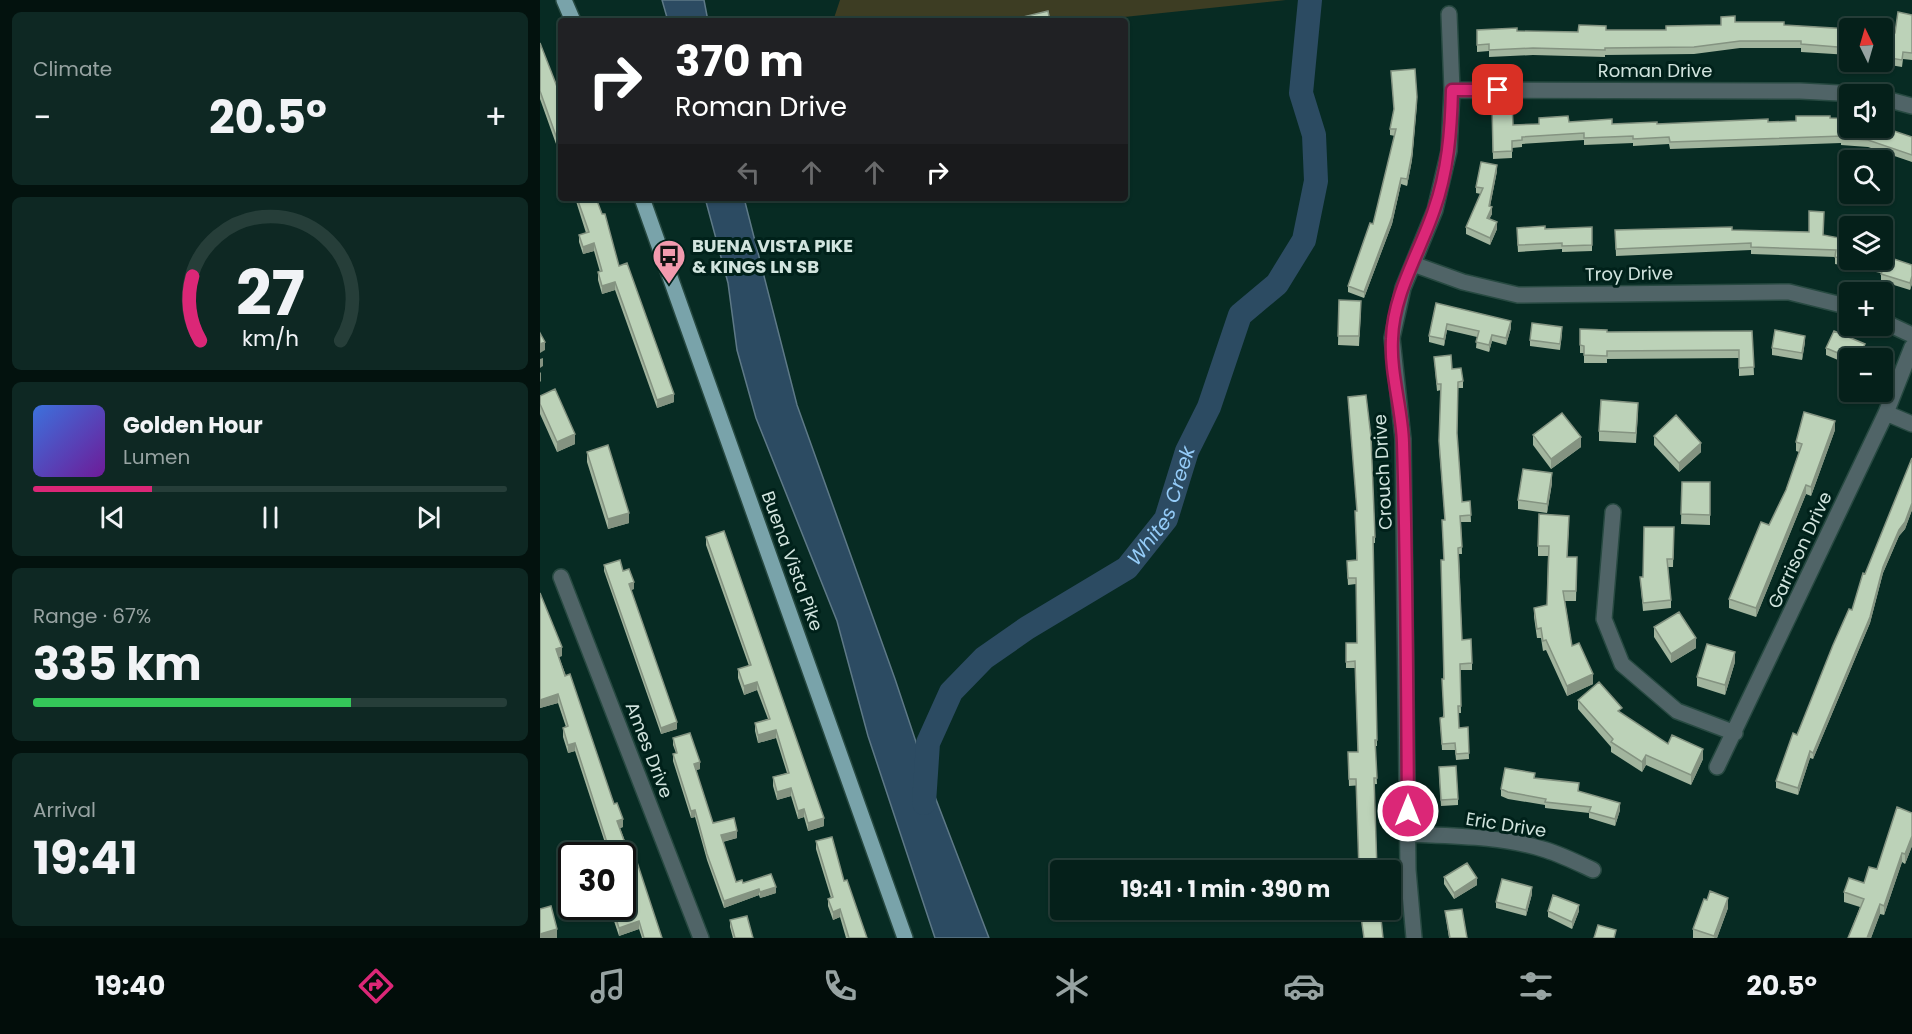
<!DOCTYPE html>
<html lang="en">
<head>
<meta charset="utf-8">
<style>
  :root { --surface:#05201a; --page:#0e2823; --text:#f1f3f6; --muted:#97a3a2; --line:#263e39; --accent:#db2777 }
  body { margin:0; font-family:Poppins,sans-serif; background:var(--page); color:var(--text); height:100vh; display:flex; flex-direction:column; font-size:22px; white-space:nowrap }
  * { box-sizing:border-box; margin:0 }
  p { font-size:20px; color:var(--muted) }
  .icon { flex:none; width:33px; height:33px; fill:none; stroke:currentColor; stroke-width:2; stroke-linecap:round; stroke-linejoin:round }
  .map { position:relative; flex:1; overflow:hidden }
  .panel { display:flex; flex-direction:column; gap:12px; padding:12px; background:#03120e; width:540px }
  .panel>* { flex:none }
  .guide { position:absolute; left:18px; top:18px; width:570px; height:183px; border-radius:6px; box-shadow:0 2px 4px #0004,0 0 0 2px var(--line); background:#202124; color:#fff; overflow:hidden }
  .needle { width:39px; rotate:355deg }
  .buttons { position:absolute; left:1299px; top:18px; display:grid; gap:12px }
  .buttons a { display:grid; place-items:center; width:54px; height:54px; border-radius:6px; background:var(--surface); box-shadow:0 2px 4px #0004,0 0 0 2px var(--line); font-size:30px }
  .speed { position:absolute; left:18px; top:842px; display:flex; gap:12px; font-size:30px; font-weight:700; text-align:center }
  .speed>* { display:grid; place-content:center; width:78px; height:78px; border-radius:50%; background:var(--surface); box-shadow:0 2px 4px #0004,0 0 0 2px var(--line); line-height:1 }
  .speed .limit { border:3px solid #111; border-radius:9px; background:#fff; color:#111 }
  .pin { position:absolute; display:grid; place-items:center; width:51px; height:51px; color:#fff; margin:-26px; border-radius:12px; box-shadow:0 3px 9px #0006 }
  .me { position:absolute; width:66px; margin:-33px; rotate:0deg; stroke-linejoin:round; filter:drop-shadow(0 0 4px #0008) }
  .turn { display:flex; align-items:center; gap:21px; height:126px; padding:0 18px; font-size:27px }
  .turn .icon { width:78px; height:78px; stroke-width:2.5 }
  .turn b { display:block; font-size:42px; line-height:51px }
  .lanes { display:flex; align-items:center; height:57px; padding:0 18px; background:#0003; justify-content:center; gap:30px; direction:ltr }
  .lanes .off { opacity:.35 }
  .big { font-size:45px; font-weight:700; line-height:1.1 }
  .panel .widget { flex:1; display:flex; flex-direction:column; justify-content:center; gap:9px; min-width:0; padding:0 21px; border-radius:9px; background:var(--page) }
  .panel .dial { align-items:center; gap:0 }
  .dial svg { height:156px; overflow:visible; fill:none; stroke:var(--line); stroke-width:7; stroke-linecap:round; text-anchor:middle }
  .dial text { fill:var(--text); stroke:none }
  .song { display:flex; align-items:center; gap:18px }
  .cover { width:72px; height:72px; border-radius:9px; background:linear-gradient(135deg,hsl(220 70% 55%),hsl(280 70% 35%)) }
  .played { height:6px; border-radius:3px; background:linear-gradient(90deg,var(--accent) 25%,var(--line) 25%) }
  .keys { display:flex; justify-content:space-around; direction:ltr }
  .heat { display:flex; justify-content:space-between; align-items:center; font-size:33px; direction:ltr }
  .charge { height:9px; border-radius:4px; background:linear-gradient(90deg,#34c759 67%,var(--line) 0) }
  .trip { position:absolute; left:510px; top:860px; width:351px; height:60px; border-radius:6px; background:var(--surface); box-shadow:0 2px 4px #0004,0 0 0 2px var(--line); font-weight:700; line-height:60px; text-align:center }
  .tab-bar { display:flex; height:96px; justify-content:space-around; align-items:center; background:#020d0a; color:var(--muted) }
  .tab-bar .icon { width:42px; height:42px }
  .tab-bar .selected { color:var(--accent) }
  .tab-bar b { font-size:27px; color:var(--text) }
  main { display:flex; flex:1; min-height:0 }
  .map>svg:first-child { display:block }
</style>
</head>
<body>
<main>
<section class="panel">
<div class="widget"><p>Climate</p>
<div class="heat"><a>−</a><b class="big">20.5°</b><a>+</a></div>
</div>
<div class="widget dial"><svg viewBox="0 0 100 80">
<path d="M14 69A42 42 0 1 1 86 69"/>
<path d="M14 69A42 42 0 0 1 10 36" stroke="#db2777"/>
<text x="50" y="56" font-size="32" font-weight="700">27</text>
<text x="50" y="72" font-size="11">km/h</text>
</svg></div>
<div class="widget">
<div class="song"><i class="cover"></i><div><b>Golden Hour</b><p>Lumen</p></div></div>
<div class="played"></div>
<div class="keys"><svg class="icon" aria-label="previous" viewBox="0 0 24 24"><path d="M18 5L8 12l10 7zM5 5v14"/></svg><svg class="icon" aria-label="pause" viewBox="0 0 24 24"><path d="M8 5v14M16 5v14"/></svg><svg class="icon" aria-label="next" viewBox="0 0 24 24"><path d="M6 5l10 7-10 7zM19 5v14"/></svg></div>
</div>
<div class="widget"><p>Range · 67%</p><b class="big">335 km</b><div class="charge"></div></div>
<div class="widget"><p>Arrival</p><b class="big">19:41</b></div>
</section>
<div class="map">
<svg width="1372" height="938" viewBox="0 0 1372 938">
  <rect width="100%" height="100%" fill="#072b23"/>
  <path fill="#3d3d23" d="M300,0h446l-200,21h-253z"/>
  <path fill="#2c4b62" stroke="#5e7987" stroke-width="1.5" d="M122,0h42l4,21h-40z
    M165,198h39l53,207 98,274 34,102 60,157h-54l-67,-202 -31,-115 -81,-203 -19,-68 -9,-67z"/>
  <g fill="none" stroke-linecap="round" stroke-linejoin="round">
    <path stroke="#2c4b62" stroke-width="24" id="s1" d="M384,803l4,-60 23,-51 33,-34 43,-30 100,-60 39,-49 21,-68 22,-44 31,-92 37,-31 27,-44 12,-59 -2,-46 -13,-42 9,-93"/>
    <g stroke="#274941" stroke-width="18">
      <path id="minor" d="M912,90l348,1 58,3
        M1342,98l30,8
        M873,264l50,18 55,13 271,-3 61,15
        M1342,321l30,14
        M1346,413l26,11
        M1073,512l-9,107 18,45 55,47 58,22
        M21,577l140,361
        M1177,767l169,-354 26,-66
        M868,834c44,2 95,2 138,16 16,5 32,13 47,20
        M874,938l-6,-68 -5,-431 -11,-101 11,-50 32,-78 14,-59 3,-61 -3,-76"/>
    </g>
    <g stroke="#274941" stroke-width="18">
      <path id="major" d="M24,0l9,21
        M102,198l263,740"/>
    </g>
    <use href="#minor" stroke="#506467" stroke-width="15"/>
    <use href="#major" stroke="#79a3aa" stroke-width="15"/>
  </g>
  <path fill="#a2b59e" d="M1372,15v45l-9,-1 -1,8 -12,-2v-7l-8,-1v-25l13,1z
    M1195,22l115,7v26l-49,-3v-4h-61l-46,6 -89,1v2l-72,-2 -44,2v-6l-12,1v-22l101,2 28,-2h60l55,-5z
    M0,43l21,54v61l-21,-59z
    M877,104l-5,56 -5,26 -6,-2 -9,40 -28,74 -16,-6v-6l25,-62 22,-88 -5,-1v-6z
    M952,105l21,20 56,-3 43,2h45l111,-2 28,-1 34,-3 82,19v25l-44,-15 -27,-2v-2l-171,6 -1,-5 -36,2v-3l-49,2v-5l-62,4v3l-10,1v10l-19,1z
    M957,171l-7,35 2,8 -3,5 8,10 -7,16 -24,-11v-7l15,-33 -5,-1v-6z
    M35,198h21l23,68 55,136 -17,6 -42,-118 -13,4 -4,-14v-8h2l-6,-21 -11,3 -4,-12v-7l7,-2z
    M1052,227v24l-30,1v-3l-44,3 -1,-17 28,-6z
    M1075,230h117l91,5 27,25 62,5v19l-2,6 -29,-9v-8l-46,-9v-7l-84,-3v-4l-135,6z
    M799,300l22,10 -2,36 -21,-1z
    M896,303l75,25 -5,17 -14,-4 -3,11 -13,-4 1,-11 -30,-7 -3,16 -15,-4v-6z
    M1040,329l27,3 145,-1 2,44 -15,1v-18l-132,1v4h-23v-10h-4z
    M1022,334l-2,16 -30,-4v-6z
    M1265,342l-3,18 -30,-5v-7z
    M1286,348l39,2 -4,8h-11v7l-24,-10z
    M894,357l18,12 11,12v7h-5l-1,47 5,67 8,-1 1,21h-10l1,32h-3l3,86 10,23v7h-12l1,43h-3l1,15 9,-1 1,32 -13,1 -1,-10h-13l-2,-32 3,-1 1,-157 1,-40 -6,-73 2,-57 -4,1z
    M0,396l35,48 -18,8 -17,-38z
    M808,397l27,140v6h-2l4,203h-2l2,38 -28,2 -1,-34h10l-3,-84h-9v-25h11l-1,-59 -8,1 -1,-17 9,-8 1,-49z
    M1098,412l-2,31 -37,-2v-10z
    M1295,430l-24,66 -5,-2 -50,123 -27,-9v-9l40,-74 17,-35 13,-38 -3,-1v-9z
    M993,435l48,12 -30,22 -18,-24z
    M1114,436l47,16 -22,20 -25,-27z
    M47,452l42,71 -21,6 -21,-67z
    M1372,458v52l-7,19 -6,7 -16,37 -13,50 -57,136 -3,-1 -12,37 -22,-7v-7l76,-171z
    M1142,482h28v43l-29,-1z
    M1012,483l-5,30 -29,-4v-9z
    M1029,526l-2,31h10l-1,44h-11l7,45 21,38 -26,12 -21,-46 -3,1 -2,-13h-4l-3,-21v-9l13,-3 1,-49h-10v-10z
    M1134,527l-1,40h-5l3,33v8l-28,3 -3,-34h3z
    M166,537l118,289 -16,5 -4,-14 -6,2 -7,-23 -14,4 -4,-14v-9l14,-4 -11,-35 -18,5 -3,-12v-8l13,-4 -11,-29 -13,5 -6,-17v-9l11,-3 -43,-121z
    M64,565l19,6 11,18 -3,1 46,139 -16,5 -57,-163z
    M0,593l22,63 -3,1 64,170 -3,1 42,110h-20l-3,-9 -20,7 -10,-30h13v-51h-13l-34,-104 -7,2 -5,-16v-9l3,-1 -8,-24 -18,5z
    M1114,627l42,21 -25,15 -17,-26z
    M1195,662l-10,33 -28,-9v-9z
    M1038,700l44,14 46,30 35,15 -12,26 -45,-20 -4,7 -31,-20v-5l-33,-38z
    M133,738l27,31 -4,1 17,53 24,15 -14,4 13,40 40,11 -16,5 -1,-3 -35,13 -17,-48 -12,-43 -4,1 -18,-57v-7l3,-1 -3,-8z
    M899,773l19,26v6l-17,1z
    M995,778l44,13 41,19 -5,16 -26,-8v-5l-44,-5v-3l-37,-6 -7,-3v-7z
    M1372,813v33l-7,18 -3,-2 -18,53 -4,-1 -9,24h-23l12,-31 -16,-5v-10l20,-9 13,-14z
    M276,841l28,40 23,57h-21l-6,-21 -7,3 -5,-14v-7l3,-1 -15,-49z
    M904,877l33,8 -23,14 -10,-15z
    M992,894l-6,22 -30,-8v-6z
    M1167,900l21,8 -11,30h-24v-9z
    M905,911l22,27h-18z
    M1008,911h31l-7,18 -24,-12z
    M190,920l23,18h-20l-3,-11z"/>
  <path fill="#849381" d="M877,97l-5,63 -5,26v-7z
    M957,165v6l-8,41v-6z
    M861,178v6l-9,40 -28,74v-6z
    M952,207v7l-5,10v-6z
    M957,222v7l-7,16v-7z
    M54,243v8l-11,3v-7z
    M1372,276v8l-2,6v-7z
    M75,282v8l-13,4v-8z
    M971,321v7l-5,17v-7z
    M907,324v6l-3,16v-7z
    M952,335v6l-3,11v-7z
    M1265,336v6l-3,18v-7z
    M5,342v8l-5,3v-9z
    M1325,344v6l-4,8h-3z
    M3,358v8l-3,2v-9z
    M1,372v9l-1,1v-9z
    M134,394v8l-17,6v-8z
    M1295,421v9l-24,66v-9z
    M35,434v10l-18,8v-10z
    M1041,437v10l-30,22v-10z
    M1161,443v9l-22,20v-9z
    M1012,473v10l-5,30v-9z
    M1266,485v9l-50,123v-9z
    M1372,503v7l-7,19 -6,7 -16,37 -13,50 -57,136v-6l70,-186 16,-37z
    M89,513v10l-21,6v-10z
    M94,582v7l-5,1v-6z
    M1156,638v10l-25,15v-9z
    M22,647v9l-6,1v-8z
    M1195,652v10l-10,33v-10z
    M1053,674v10l-26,12v-10z
    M217,682v8l-13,5v-9z
    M18,694v9l-18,5v-8z
    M137,722v7l-16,5v-6z
    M236,730v8l-18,5v-8z
    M35,743v8l-7,2v-8z
    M1163,749v10l-12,26v-10z
    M1270,751v7l-12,37v-7z
    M1106,755v10l-4,7v-10z
    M160,762v7l-6,2v-7z
    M251,788v8l-14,4v-8z
    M1080,803v7l-5,16v-7z
    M264,809v8l-6,2v-8z
    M155,810v7l-4,1v-7z
    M284,818v8l-16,5v-8z
    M83,819v8l-6,2v-8z
    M197,831v7l-16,4v-7z
    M1372,836v10l-7,18v-10z
    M1362,853v9l-18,53v-9z
    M937,878v7l-23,14v-6z
    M236,887v6l-16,5v-6z
    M992,887v7l-6,22v-6z
    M219,889v6l-35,13v-7z
    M1188,898v10l-11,30h-3z
    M1340,904v10l-9,24h-4z
    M1039,905v6l-7,18v-7z
    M300,909v8l-7,3v-8z
    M99,921v8l-20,7v-8z
    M17,929v9h-17v-4z"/>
  <path fill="#bcd2b8" stroke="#849381" stroke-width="1.5" d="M508,11l2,10h-26l-1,-4z
    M1358,12l14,3v38l-9,-1 -1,8 -12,-2 2,-7 -10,-1v-18l13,1z
    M1195,16v6h49v3l66,4v19l-49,-4v-3h-61l-46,6 -89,1v2l-72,-2 -44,2v-6l-12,1v-15l40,-2v3l61,1 1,-7 27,1v4h60v-4l55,-1v-8z
    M1322,19l12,1 -1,8h-12z
    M0,43l21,54v53l-21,-59z
    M875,69l2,28 -5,57 -5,25 -6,-1 -9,39 -28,75 -16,-6 22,-63 3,1 23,-95h-6l4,-20 -3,-38z
    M972,104l1,21 26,-1v-6l29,-2 1,6 43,-3v5l45,-2v2l111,-5v3l28,-1v-5h34v2l20,1v9l32,-1 30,10v18l-44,-15 -27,-2 1,-2 -172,6 -1,-5 -36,2v-3l-49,2v-5l-62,4v3l-10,1v10l-19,1 -1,-47z
    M941,162l16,3 -8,41 3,1 -5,11 10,4 -7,16 -24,-11 17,-39 -7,-1z
    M37,198h19l6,16h3l14,52 8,-3 47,131 -17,6 -42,-118 -13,4 -4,-14 4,-1 -8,-28 -11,4 -4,-12 10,-3z
    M1269,211l15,1 -1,23 27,5v20h32v-5l30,10v11l-2,7 -29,-9 3,-7 -49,-10 1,-7 -85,-3v-4l-135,6 -1,-19 117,-3v3l77,2z
    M1005,226v3l47,-2v18l-30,1v-3l-44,2 -1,-17z
    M799,300l22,1 -2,35h-21z
    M896,303l75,18 -5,17 -14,-3 -3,10 -13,-3 3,-11 -32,-7 -3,15 -15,-3z
    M992,323l30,4 -2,17 -30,-4z
    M1040,329l27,1v2l145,-1 2,36 -15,1v-18l-132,1v5l-23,-1v-9l-4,-1z
    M1235,330l30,6 -3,17 -30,-5z
    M1294,331l31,13 -7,14h-8l-24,-10z
    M0,333l5,9 -5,2z
    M911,355l1,14 9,-1 2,13 -5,1 -1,51 5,69 8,-1 1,14 -11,1 2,31 -4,1 4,92 9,-1 1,24 -12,1 1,42h-3l1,22 9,-1 1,26 -13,1 -1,-11 -13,1 -2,-26 4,-1 -2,-38h2l-3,-119h3l-2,-40h3l-6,-79 2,-57h-4l-3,-27z
    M15,389l20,45 -18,8 -17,-38v-8z
    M826,395l5,42 4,100h-2l4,203h-2l2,38h-3l3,92h-18l-3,-91h-7l-1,-27h10l-3,-91 -9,1v-19h11l-1,-65h-8l-1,-17 10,-1 -2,-49h2l-9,-114z
    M1061,400l37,3 -2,30 -37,-2z
    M1264,412l31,9 -24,66 -5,-2 -50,123 -27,-9 32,-77 8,3 17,-35 16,-46 -6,-2z
    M1022,413l19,24 -30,22 -18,-24z
    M1136,415l25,28 -22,20 -25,-27z
    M68,445l21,68 -21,6 -21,-67z
    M1372,458v45l-7,19 -6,8 -16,37 -13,50 -57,136 -3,-2 -12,37 -22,-7 17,-48 4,2 36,-90 16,-36 3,1 11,-37 2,1z
    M983,469l29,4 -5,31 -29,-4z
    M1142,482h28v33l-29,-1z
    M999,514l30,2 -2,41h10l-1,34h-13l9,55 7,-3 14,31 -26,12 -21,-46 -3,1 -2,-13 -4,1 -3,-21 13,-3 2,-59h-11z
    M1104,527h30l-1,32h-6l4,41 -28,3 -3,-26h3z
    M184,531l100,287 -16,5 -4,-14 -6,2 -7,-23 -14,4 -4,-15 16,-4 -13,-43 -18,5 -3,-12 15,-4 -13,-37 -13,4 -6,-17 13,-4 -45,-128z
    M80,560l3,11 6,-2 5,13 -5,2 48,138 -16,6 -57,-163z
    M0,593l22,54 -6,2 9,27 5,-2 44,130 3,-1 6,16 -6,2 9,25 5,-2 31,94h-18l-5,-17 -20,7 -7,-22h10v-51h-11l-36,-112 -7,2 -5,-17 5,-2 -10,-32 -18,6z
    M1139,612l17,26 -25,16 -17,-27z
    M1167,644l28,8 -10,33 -28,-8z
    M1059,682l23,26 -4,3 50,33 4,-9 31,14 -12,26 -45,-20 -4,7 -31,-20 2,-3 -35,-39z
    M150,733l10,29 -6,2 19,59 21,-5 3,13 -16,4 15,47 6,-2 1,3 28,-9 5,13 -16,5 -1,-3 -35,12 -17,-47 -12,-44 -4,1 -18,-57 4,-1 -4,-15z
    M916,766l2,33 -17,1 -2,-33z
    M965,768l30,5 -1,5 45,5 -1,8 42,12 -5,16 -26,-7 2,-5 -46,-5 1,-3 -38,-7 -7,-3z
    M1357,807l15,6v23l-7,18 -3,-1 -18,53 -4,-2 -13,34h-19l16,-39 -20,-7 5,-14 15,5 5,-16 8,2z
    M292,837l12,44 3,-1 20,58h-18l-9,-29 -7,3 -5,-13 5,-2 -17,-56z
    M927,863l10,15 -23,15 -10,-16z
    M962,879l30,8 -6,23 -30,-8z
    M1170,891l18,7 -14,38 -21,-7 11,-30 3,1z
    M1013,895l26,10 -7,17 -24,-11z
    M11,906l6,23 -17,5v-25z
    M820,909h20l3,29h-19z
    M922,909l5,29h-17l-5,-27z
    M207,916l6,22h-18l-5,-18z
    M1058,925l18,5 -2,8h-20z"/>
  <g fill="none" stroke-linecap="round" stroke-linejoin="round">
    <g stroke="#8e194d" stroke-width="15">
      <path id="route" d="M868,811c-1,-123 -1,-246 -5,-368 -1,-35 -13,-69 -11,-104 1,-45 28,-87 42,-129 14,-39 17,-79 18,-120h46"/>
    </g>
    <use href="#route" stroke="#db2777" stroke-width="10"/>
  </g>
  <defs>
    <g id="bus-pin" transform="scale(1.725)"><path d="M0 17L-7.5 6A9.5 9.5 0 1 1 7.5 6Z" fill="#f29aae" stroke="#00211a"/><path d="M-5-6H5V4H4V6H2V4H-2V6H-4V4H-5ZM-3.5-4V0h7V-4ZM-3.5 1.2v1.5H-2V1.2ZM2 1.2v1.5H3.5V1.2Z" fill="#111"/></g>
  </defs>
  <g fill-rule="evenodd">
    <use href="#bus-pin" x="129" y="256"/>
  </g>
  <g text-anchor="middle" stroke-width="6" stroke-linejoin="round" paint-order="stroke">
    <g font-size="18" fill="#d1e4de" stroke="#00211a">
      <text x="1115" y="77">Roman Drive</text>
      <text transform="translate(1089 274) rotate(-1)" y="6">Troy Drive</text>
      <text transform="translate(843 472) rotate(-93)" y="6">Crouch Drive</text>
      <text transform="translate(1260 550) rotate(-65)" y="6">Garrison Drive</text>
      <text transform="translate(252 561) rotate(70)" y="6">Buena Vista Pike</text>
      <text transform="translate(109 750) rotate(69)" y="6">Ames Drive</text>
      <text transform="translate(966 825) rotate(9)" y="6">Eric Drive</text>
    </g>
    <g font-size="18" font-weight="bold" fill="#d1e4de" stroke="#00211a" text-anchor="start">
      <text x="152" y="252">BUENA VISTA PIKE<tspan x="152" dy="21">&amp; KINGS LN SB</tspan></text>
    </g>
    <g font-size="20" font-style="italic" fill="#94cbf7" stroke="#00211a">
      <text dy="7" stroke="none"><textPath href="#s1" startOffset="405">Whites Creek</textPath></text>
    </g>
  </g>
</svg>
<div class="buttons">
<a><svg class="needle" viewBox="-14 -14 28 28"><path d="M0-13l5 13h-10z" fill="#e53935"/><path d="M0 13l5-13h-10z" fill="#97a3a2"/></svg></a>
<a><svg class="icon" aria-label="sound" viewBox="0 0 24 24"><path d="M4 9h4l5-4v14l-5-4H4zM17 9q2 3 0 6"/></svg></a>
<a><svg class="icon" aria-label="search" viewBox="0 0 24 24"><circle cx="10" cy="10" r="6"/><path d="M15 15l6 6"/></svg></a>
<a><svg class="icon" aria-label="layers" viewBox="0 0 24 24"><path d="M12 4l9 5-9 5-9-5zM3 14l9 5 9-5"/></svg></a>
<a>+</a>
<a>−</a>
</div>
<div class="speed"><div class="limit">30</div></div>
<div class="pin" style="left:958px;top:90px;background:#d93025"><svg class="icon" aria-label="arrive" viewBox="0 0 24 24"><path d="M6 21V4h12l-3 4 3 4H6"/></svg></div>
<svg class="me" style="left:868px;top:811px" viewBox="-20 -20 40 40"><circle r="17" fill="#db2777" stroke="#fff" stroke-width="3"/><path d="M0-11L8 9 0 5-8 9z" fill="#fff"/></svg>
<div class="trip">19:41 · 1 min · 390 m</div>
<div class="guide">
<div class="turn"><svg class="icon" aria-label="right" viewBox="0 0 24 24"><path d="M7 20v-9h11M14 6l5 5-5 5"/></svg><div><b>370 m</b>Roman Drive</div></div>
<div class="lanes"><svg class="icon off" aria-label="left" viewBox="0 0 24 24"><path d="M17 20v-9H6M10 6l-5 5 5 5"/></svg><svg class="icon off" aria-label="ahead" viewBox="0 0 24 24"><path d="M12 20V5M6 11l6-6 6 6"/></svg><svg class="icon off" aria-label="ahead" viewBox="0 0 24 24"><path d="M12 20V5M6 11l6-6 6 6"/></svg><svg class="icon" aria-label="right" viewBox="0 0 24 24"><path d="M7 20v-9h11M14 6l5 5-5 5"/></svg></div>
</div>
</div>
</main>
<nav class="tab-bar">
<b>19:40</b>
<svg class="icon selected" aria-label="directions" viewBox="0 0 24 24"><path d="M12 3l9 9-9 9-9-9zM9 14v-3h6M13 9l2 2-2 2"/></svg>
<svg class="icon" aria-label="music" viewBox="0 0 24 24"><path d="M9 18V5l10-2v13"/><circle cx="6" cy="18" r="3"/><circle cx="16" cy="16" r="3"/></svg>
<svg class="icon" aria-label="phone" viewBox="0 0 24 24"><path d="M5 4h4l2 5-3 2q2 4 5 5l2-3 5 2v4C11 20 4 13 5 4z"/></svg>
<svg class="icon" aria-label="climate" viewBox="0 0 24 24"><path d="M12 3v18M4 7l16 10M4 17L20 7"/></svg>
<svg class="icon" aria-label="car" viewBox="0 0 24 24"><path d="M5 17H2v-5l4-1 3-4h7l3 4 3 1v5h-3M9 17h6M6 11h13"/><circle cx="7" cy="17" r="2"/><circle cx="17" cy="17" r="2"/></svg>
<svg class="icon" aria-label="filters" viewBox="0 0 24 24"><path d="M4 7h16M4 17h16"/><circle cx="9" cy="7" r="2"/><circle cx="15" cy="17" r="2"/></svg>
<b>20.5°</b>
</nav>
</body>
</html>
